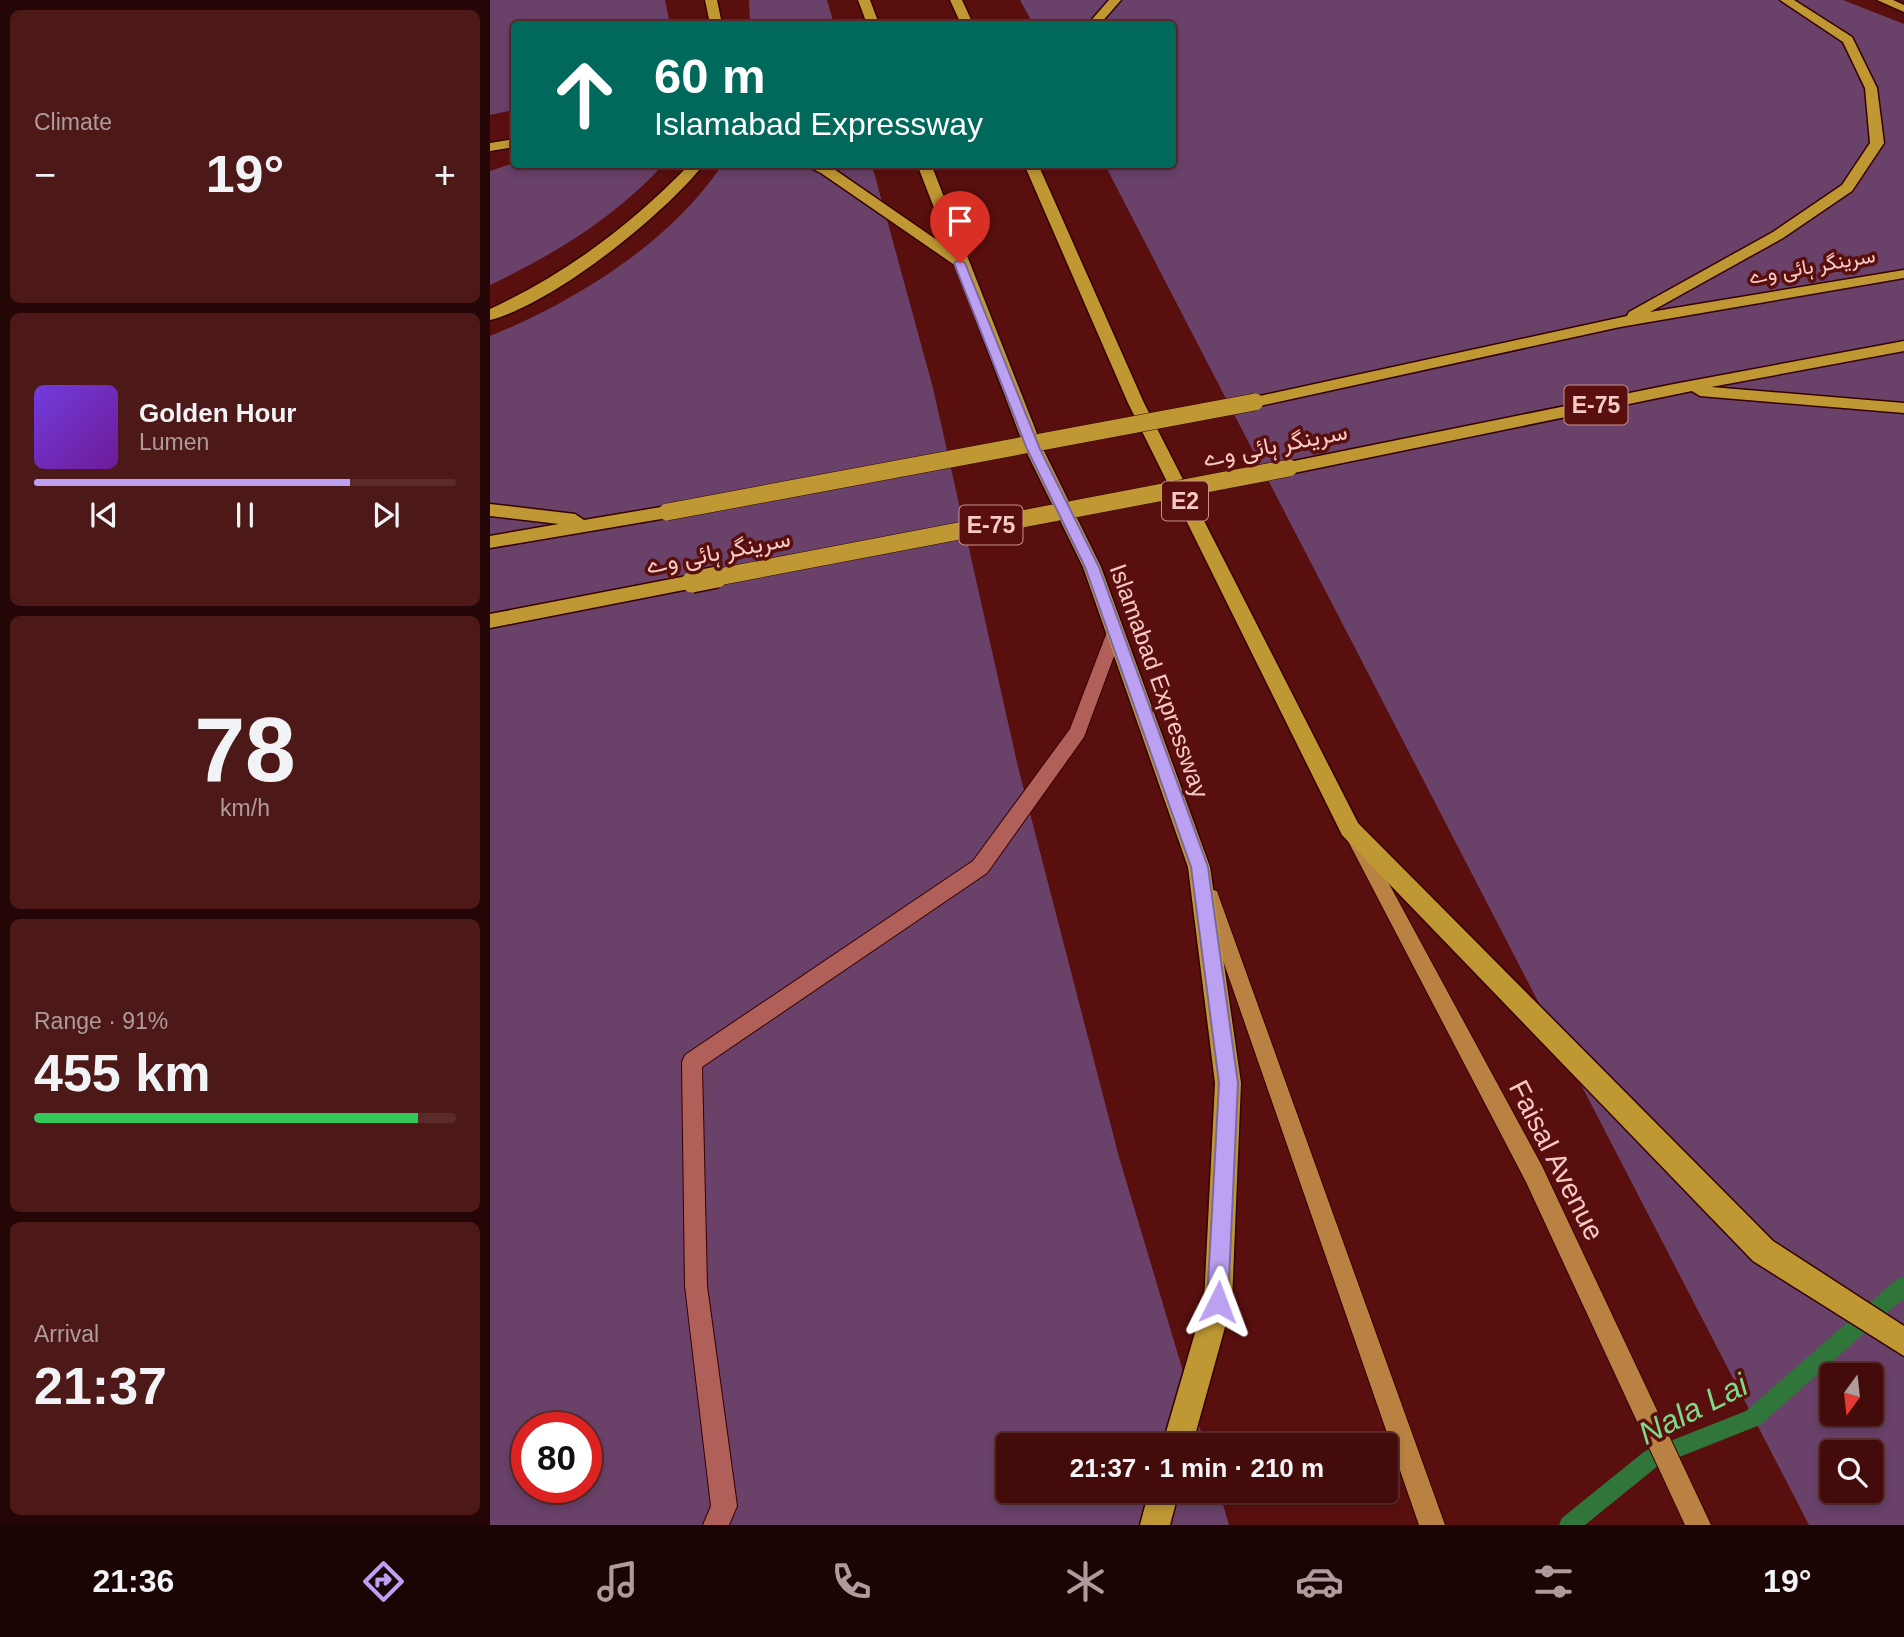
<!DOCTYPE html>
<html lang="en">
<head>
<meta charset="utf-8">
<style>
  :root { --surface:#430b0a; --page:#4d1918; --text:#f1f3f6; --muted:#af9b9c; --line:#5b2b2b; --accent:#bca0f2 }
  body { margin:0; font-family:Helvetica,Vazirmatn,sans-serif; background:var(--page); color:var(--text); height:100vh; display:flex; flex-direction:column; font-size:26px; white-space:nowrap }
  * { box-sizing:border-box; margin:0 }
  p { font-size:23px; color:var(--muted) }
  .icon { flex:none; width:38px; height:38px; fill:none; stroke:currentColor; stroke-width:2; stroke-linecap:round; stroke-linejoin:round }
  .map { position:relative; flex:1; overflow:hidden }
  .panel { display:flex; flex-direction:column; gap:10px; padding:10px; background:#250606; width:490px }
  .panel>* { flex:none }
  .hud { position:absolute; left:21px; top:21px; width:665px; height:147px; border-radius:7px; box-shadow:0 4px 10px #0003,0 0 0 2px var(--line); background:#00695c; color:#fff; overflow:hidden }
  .needle { width:46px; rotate:195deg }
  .fabs { position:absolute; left:1330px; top:1363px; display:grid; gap:14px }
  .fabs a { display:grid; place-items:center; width:63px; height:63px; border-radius:7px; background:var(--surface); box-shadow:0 4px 10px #0003,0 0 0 2px var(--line); font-size:35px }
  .speed { position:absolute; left:21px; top:1412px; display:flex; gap:14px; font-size:35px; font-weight:700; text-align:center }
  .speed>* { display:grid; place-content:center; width:91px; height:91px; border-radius:50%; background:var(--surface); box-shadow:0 4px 10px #0003,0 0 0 2px var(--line); line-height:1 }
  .speed .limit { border:10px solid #d22; background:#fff; color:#111 }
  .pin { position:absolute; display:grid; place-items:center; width:60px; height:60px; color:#fff; margin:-72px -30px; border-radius:50% 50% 50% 0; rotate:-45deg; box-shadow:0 0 7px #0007 }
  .pin .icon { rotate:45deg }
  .me { position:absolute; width:77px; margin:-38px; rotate:3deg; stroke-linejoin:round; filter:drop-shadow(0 0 5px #0008) }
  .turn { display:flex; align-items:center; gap:24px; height:147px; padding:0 28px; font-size:32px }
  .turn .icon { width:91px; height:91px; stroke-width:2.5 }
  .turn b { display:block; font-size:49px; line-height:60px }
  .big { font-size:52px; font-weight:700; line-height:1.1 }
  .panel .card { flex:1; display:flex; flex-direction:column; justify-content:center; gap:10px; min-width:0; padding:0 24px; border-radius:10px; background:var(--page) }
  .panel .dial { align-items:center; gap:0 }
  .dial b { font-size:91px; line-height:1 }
  .song { display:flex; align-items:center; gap:21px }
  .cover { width:84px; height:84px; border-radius:10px; background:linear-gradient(135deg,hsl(260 70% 55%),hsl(280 70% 35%)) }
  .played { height:7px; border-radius:4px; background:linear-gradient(90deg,var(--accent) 75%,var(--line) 75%) }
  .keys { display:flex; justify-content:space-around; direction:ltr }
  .heat { display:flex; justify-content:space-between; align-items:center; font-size:38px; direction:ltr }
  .charge { height:10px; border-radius:5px; background:linear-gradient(90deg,#34c759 91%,var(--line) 0) }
  .trip { position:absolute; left:506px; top:1433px; width:402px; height:70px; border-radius:7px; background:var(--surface); box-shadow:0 4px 10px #0003,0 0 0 2px var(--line); font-weight:700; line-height:70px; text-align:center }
  .dock { display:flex; height:112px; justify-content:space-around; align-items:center; background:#1b0404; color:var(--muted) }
  .dock .icon { width:49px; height:49px }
  .dock .selected { color:var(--accent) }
  .dock b { font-size:32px; color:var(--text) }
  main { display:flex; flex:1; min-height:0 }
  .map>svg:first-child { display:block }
</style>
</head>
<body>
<main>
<section class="panel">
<div class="card"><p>Climate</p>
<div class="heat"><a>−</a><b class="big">19°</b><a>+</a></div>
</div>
<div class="card">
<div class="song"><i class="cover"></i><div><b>Golden Hour</b><p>Lumen</p></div></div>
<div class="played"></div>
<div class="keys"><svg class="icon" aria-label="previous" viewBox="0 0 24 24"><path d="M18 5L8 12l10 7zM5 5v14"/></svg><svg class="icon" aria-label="pause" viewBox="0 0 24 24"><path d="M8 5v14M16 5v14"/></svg><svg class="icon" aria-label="next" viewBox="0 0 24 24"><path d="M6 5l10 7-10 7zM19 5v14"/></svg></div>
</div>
<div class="card dial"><b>78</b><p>km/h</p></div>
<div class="card"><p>Range · 91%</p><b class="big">455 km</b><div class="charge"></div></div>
<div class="card"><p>Arrival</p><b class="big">21:37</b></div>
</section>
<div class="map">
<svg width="1414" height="1525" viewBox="0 0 1414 1525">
  <rect width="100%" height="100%" fill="#590f0e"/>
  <path fill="#694169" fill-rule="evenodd" d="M0,0h175l5,24h-156v86l-24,5z
    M259,0h78l7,24h-84z
    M530,0h823l61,24v1501h-95l-704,-1360 67,-1v-140h-139zM1342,1376h39v38h-39zM1342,1452h39v39h-39z
    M24,163v1l149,1c-49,53 -108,89 -173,120v-114z
    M232,165h150l61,223 85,379 101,390 86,288 -197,1v45h211l10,34h-739v-1189c86,-35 180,-93 232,-171zM37,1428h59v60h-59z"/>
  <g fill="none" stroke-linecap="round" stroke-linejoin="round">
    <path fill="#30763b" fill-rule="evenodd" d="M1414,1277v21l-144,127 -101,40 -74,60h-26l3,-7 83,-67 101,-40 151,-132z"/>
    <g stroke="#350001" stroke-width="2">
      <path id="lane" d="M625,626l8,6 -39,105 -97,136 -285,194 5,219 30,220 -8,19h-26l8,-19 -26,-220 -3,-224 3,-7 288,-194 97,-132 37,-97z"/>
    </g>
    <g stroke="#350001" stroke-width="2">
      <path id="primary" d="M866,831l6,3 180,332 169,359h-26l-159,-343 -179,-343 3,-5z
        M720,889l7,2 2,6 226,628h-26l-218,-628 2,-6z"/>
    </g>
    <g stroke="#350001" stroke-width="3">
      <path id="highway" d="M215,0h12l5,24h-12z
        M368,0h12l9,24h-12z
        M460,0h12l11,24h-12z
        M619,0h12l-21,24h-12z
        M1290,0h14l58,37 25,51 7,55 -32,48 -69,47 -133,74 254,-42v8l-284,49 -365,80 -6,-1v-8l6,-1 372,-81 2,-4 144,-80 69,-47 28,-42 -5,-55 -22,-46z
        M1387,0h16l11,5v7z
        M24,139v8l-24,4v-8z
        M200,164h14c-40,51 -151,140 -214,156v-11c76,-35 141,-84 200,-145z
        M313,164l28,3 119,82 -33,-85h14l112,285 58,118 109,300 31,216 -9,219 -40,144h-30l42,-144 11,-219 -27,-216 -105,-300 -58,-118 -69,-183 -135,-93z
        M534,164h14l106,239 214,420 415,418 131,85v30l-151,-95 -411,-426 -214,-432z
        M1414,341v10l-193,36 193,16v10l-204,-17 -8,-5 -403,83 -9,-6 9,-6 385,-78z
        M0,504l85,10 9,6 83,-14 9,6 -9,6 -177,30v-12l69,-12 -69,-8z
        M202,575l9,7 -2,5 -209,41v-14z
        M659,1491h30l-9,34h-30z"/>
    </g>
    <use href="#lane" fill="#b06058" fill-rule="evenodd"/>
    <use href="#primary" fill="#b98242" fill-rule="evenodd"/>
    <use href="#highway" fill="#bf9834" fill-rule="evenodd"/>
    <g stroke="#350001" stroke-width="18" stroke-linecap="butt">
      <path id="highway-bridge-far1" d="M177,512l588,-110
        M218,579l581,-111"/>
    </g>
    <g stroke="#350001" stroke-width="24" stroke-linecap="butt">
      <path id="highway-bridge" d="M202,582l25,-5"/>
    </g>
    <use href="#highway-bridge-far1" stroke="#bf9834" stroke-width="17"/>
    <use href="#highway-bridge" stroke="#bf9834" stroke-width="21"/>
  </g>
  <path fill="#bca0f2" stroke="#7a689d" stroke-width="2" d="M470,260l5,3 75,186 59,118 109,300 30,216 -10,219 -3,7 -7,3 -8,-3 -3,-7 12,-219 -28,-216 -106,-300 -58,-118 -73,-186z"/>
  <g text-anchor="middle" stroke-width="7" stroke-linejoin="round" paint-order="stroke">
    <g font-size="21" fill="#f8cac4" stroke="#590f0e">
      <text transform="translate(1322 266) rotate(-10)" y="7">سرینگر ہائی وے</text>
    </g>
    <g fill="#590f0e" stroke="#c8928d" stroke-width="2">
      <rect x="1074.5" y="385.5" width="63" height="39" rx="5"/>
      <rect x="672" y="481.5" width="46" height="39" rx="5"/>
      <rect x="469.5" y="505.5" width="63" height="39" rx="5"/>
    </g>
    <g font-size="23" font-weight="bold" fill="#f8cac4">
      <text x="1106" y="413">E-75</text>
      <text x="695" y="509">E2</text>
      <text x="501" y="533">E-75</text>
    </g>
    <g font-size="24" fill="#f8cac4" stroke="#590f0e">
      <text transform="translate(785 445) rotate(-11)" y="8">سرینگر ہائی وے</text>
      <text transform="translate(228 552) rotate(-11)" y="8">سرینگر ہائی وے</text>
      <text transform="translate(669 681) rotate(70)" y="8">Islamabad Expressway</text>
    </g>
    <g font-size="28" fill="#f8cac4" stroke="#590f0e">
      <text transform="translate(1067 1160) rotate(63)" y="10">Faisal Avenue</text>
    </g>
    <g font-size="32" font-style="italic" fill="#7dda88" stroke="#590f0e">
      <text transform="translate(1203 1409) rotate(-27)" y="11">Nala Lai</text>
    </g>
  </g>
</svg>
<div class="fabs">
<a><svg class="needle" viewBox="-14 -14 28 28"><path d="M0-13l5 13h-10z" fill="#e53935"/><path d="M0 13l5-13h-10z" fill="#af9b9c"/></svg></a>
<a><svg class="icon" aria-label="search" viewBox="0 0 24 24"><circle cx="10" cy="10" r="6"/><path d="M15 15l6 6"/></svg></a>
</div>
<div class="speed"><div class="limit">80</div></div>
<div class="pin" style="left:470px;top:263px;background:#d93025"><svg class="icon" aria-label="arrive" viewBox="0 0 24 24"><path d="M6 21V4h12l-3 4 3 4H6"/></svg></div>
<svg class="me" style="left:728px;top:1302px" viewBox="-20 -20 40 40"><path d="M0-17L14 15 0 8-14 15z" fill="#bca0f2" stroke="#fff" stroke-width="4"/></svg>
<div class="trip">21:37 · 1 min · 210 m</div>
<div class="hud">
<div class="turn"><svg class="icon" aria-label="ahead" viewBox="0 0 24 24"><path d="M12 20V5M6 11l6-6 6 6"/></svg><div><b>60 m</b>Islamabad Expressway</div></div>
</div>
</div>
</main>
<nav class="dock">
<b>21:36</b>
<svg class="icon selected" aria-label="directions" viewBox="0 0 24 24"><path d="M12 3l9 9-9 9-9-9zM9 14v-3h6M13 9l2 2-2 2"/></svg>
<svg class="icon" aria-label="music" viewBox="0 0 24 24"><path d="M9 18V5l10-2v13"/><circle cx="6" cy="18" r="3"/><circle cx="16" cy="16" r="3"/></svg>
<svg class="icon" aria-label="phone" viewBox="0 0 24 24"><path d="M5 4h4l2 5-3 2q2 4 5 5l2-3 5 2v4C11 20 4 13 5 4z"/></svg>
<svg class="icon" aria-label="climate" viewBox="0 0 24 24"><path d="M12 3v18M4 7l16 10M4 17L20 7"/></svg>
<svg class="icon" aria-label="car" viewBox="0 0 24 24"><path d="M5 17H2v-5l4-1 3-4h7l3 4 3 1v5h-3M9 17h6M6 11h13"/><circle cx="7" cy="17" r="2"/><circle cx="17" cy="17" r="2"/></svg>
<svg class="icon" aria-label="filters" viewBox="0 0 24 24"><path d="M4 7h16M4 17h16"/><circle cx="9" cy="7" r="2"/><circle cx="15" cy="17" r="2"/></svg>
<b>19°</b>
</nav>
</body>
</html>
